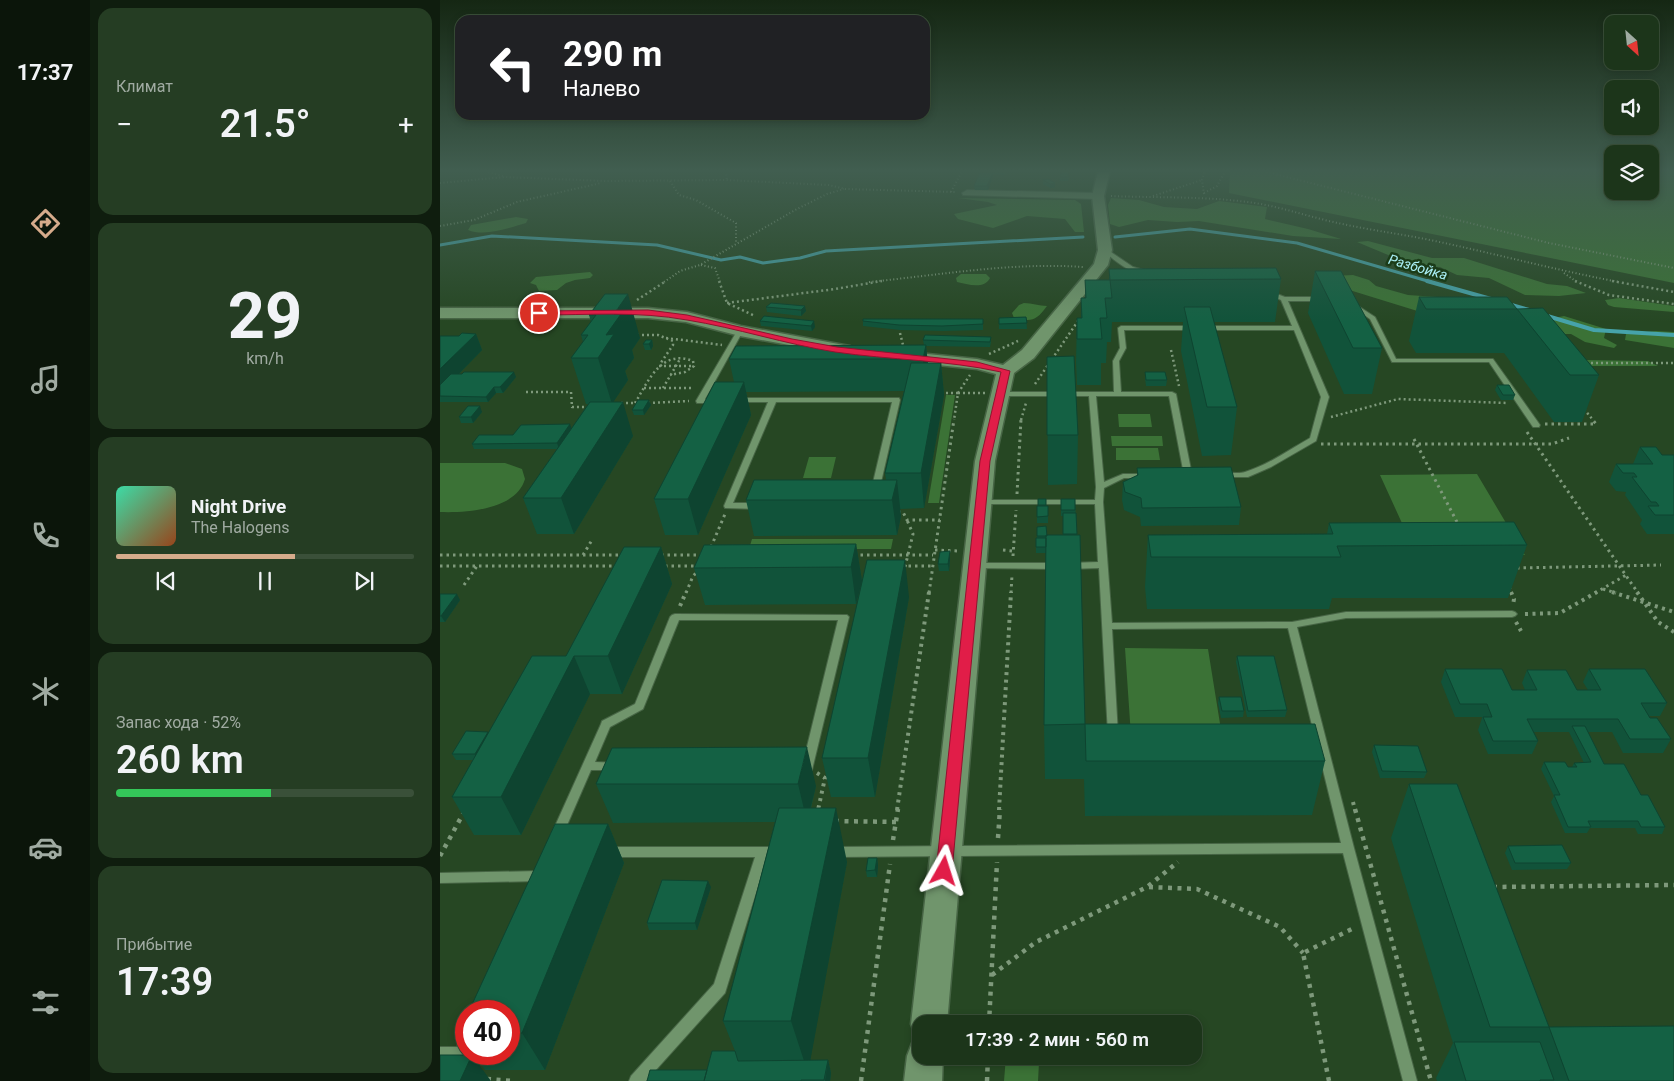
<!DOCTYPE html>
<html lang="ru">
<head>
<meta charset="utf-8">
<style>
  :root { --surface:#1c351a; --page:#253d23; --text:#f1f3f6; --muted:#a0aba2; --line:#3a5039; --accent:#d6ab8b }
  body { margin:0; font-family:Roboto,sans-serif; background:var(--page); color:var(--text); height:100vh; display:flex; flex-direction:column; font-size:19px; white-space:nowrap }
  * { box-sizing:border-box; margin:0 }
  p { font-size:16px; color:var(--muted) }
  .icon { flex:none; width:28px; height:28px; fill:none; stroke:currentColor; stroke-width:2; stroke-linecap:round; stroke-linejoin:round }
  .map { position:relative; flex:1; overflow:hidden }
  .details { display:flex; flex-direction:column; gap:8px; padding:8px; background:#0f1d0e; width:350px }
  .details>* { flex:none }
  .top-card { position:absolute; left:15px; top:15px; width:475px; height:105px; border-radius:15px; box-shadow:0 2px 8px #0003,0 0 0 1px var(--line); background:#202124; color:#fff; overflow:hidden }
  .needle { width:32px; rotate:153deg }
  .tools { position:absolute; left:1164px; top:15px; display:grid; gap:10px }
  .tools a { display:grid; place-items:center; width:55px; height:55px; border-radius:10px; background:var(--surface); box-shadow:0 2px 8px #0003,0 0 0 1px var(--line); font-size:25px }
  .speed { position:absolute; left:15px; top:1000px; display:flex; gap:10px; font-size:25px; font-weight:700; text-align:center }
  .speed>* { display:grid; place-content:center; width:65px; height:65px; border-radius:50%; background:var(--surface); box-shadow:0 2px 8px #0003,0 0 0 1px var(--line); line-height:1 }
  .speed .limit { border:8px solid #d22; background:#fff; color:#111 }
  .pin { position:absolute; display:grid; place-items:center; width:42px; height:42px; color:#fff; margin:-21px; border:2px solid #fff; border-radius:50%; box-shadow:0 1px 5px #0007 }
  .me { position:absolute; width:55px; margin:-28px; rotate:6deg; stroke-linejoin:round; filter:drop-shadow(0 0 4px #0008) }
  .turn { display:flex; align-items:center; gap:18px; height:105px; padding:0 25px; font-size:22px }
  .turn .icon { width:65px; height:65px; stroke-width:2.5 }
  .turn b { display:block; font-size:35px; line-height:42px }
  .big { font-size:38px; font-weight:600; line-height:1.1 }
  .details .widget { flex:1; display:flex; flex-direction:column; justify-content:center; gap:8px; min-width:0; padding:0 18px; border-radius:15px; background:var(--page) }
  .details .dial { align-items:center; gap:0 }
  .dial b { font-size:65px; line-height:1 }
  .song { display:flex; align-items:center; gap:15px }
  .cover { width:60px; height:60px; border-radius:8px; background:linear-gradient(135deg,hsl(160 70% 55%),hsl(20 70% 35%)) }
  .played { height:5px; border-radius:2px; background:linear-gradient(90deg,var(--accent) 60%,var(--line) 60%) }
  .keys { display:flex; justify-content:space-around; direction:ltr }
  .heat { display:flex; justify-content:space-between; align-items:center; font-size:28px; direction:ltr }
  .charge { height:8px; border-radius:4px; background:linear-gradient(90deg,#34c759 52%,var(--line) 0) }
  .trip { position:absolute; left:472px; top:1015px; width:290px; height:50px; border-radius:15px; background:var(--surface); box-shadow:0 2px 8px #0003,0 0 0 1px var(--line); font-weight:600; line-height:50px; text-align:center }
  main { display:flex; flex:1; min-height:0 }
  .tabs { display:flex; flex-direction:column; width:90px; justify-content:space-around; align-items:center; background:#0b150a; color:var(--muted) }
  .tabs .icon { width:35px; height:35px }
  .tabs .active { color:var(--accent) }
  .tabs b { font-size:22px; color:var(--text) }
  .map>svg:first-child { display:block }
</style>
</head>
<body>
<main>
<nav class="tabs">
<b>17:37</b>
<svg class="icon active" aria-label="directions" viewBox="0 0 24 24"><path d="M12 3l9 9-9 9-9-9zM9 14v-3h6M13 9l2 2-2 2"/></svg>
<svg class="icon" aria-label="music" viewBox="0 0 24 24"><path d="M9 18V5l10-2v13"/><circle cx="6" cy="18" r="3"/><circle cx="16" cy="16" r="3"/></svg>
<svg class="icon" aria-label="phone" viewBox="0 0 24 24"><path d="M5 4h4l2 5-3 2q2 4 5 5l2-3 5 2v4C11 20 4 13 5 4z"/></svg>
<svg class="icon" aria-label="climate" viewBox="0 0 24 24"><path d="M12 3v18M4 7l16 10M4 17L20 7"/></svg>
<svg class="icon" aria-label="car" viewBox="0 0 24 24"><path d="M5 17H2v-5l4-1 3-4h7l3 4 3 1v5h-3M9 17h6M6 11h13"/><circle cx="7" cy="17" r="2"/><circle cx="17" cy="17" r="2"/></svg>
<svg class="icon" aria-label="filters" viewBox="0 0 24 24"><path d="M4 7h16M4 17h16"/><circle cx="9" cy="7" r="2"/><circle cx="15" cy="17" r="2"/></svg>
</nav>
<section class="details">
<div class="widget"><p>Климат</p>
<div class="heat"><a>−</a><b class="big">21.5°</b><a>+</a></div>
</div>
<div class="widget dial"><b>29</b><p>km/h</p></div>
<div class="widget">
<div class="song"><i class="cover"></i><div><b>Night Drive</b><p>The Halogens</p></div></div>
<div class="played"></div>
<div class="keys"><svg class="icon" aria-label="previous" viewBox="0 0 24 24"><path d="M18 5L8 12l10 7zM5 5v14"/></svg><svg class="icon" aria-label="pause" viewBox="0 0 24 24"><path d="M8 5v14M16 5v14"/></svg><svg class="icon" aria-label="next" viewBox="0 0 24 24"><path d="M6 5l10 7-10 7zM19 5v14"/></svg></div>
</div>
<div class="widget"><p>Запас хода · 52%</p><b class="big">260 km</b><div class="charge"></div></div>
<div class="widget"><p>Прибытие</p><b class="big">17:39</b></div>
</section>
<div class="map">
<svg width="1234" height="1081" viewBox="0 0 1234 1081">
  <rect width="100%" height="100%" fill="#264723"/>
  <path fill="#3b7236" d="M790,171h382v20h38v-20h24v112l-445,-90z
    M518,198l117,2 6,4 3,28h-9l-10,-13 -38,-3 -34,12 -35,-9 -4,-5 43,-9 -9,-3z
    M671,198l28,2 25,7 33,2 22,-8 48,6 -2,12 43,10 33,10 -48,-3 -94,-15 -22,1 -29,-2 -29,7 -9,-3 -2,-19z
    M76,217l12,2 -2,4c-17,5 -41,14 -58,7l3,-5z
    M928,241l64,17h32l83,26 20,2 19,7 -27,3 -34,-1 -36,-17 -32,-3 -17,-8 -39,-2 -8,-8 -36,-15z
    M150,272l3,3 -3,3 -15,2 -9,3 -9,7 -18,1 -3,-6 -6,-2 6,-6z
    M521,274h25l4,4c-6,12 -23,6 -33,4l-1,-4z
    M913,275l16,5 7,6 32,9 44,3 -12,20 -110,-34 3,-8z
    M1179,298l55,8v6l-60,-5 -6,-2 -3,-5z
    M584,303c8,0 15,3 23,3 -11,15 -15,16 -33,12l-2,-5 7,-8z
    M1124,316l42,13 -2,9 13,7 -3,3 -29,-6 -14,-8h-10l-12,-15z
    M1216,331l18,1v16l-49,-8 1,-6z
    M1146,360l62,1 10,5h-81z
    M506,395h9l-16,108h-11z
    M678,414h32l2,13h-33z
    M671,436h51l1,10h-51z
    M676,448h42l2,12h-44z
    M369,457h27l-5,21h-28z
    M0,463h65l17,6 3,10c-9,31 -59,34 -85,33z
    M1037,474l48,81 -108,1 -37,-81z
    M312,539h141l-2,10h-142z
    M685,648l83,1 14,87h-91z
    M566,1056h28l5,7 -1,18h-34z"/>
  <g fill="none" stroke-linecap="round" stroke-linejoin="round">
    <path stroke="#46a3aa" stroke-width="3" d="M675,237l75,-8 107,14 134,39
      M0,245l52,-9 165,9 64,15 19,-3 23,6 37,-5 26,-7 257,-14"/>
    <path stroke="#46a3aa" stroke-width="4" d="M987,281l64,18
      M1068,304l21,6
      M1104,315l50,15 80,5"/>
    <g stroke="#476545" stroke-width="2">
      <path id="service" d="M665,248l28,19 11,3c-14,6 -30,-11 -41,-19v-2z
        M829,291l16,6h37l3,2 -3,2h-34l41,96 -13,44 -45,26 -23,10h-29l-1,-2c7,-5 18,0 27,-3 23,-7 44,-22 65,-34l11,-41 -27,-67h-88l-3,-2 3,-2h86l-11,-26 -14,-6 -1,-1z
        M912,302l23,15 21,42h97l47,66 -1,2h-6l-44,-65h-97l-22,-43 -20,-14 -1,-1z
        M681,326h72l3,2 -3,2h-69l2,18 -7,13 2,31h51l4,2 16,81 -4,2 -4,-2 -15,-79h-73l8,86 19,-8h24l4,2 -4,2h-23l-20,10 -1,14 9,121 180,-1 54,-10 166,-1 3,1 2,2 -2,2 -3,1 -166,1 -49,9 57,221 63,233h-14l-60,-228 -510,4 -4,-1 -2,-4 2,-4 4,-1 508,-4 -53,-215 -176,1 6,106 -1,3 -4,1 -4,-1 -1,-3 -9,-167 -30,1 -5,-3 5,-3 29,-1 -3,-58h-114l-4,-2 4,-2h114l1,-13 -7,-91h-89l-4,-2 4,-2h114l-1,-31 7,-13 -2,-20z
        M300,329l3,2 -38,68h12l4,2 -4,2h-20l-1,-2 41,-70z
        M295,398h164l1,2 -21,91 -4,2 -4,-2 21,-89h-116l-43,101h26l4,3 -4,3 -34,-1 -1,-2 44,-104h-30l-4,-2z
        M534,563h82l5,3 -5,3 -85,-1 -2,-2z
        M235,614l172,1 2,2 -37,153 -4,1 -8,-1 -2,-3 2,-3 3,-1 35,-143h-159l-36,89 -33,18 -15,35 25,1 2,3 -2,3 -4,1h-25l-30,69 -4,1 -4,-1 -2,-4 50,-111 1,-3 33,-17 35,-87 2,-2z
        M168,847h170l4,1 2,4 -2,4 -15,1 -42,136 -79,88h-17l2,-5 83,-92 41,-127h-147l-4,-1 -2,-4 2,-4z
        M99,871l4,1 2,4 -2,4 -4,1 -99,2v-10z
        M26,1036v18h3l-2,5 -5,2h-22v-14h17l4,-9z"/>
    </g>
    <g stroke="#476545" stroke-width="2">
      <path id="minor" d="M527,190l131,3 5,3 -5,3 -135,-4 -1,-2z"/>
    </g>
    <g stroke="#476545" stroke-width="3">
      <path id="tertiary" d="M658,171h12l-6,25 8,54 -4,15 -74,93 -20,15 -19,88 -48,563h-26v15l-5,-2 -5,-13 64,-563 21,-87 -19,-5 -79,-8 -6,-1 -3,-4 3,-4 6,-1 79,8 26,6 19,-15 72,-86 4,-14 -6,-54z
        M0,308h208l39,4 54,14 103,19 6,1 3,4 -3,4 -6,1 -104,-19 -54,-14 -38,-4h-208z
        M481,1039v17h22l-1,25h-38l3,-25 5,-13z"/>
    </g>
    <path stroke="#7e997b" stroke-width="2" stroke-dasharray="1 2.5" stroke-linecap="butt" d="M45,171l18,5
      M286,171l1,9
      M823,171l286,72 125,25
      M230,181l9,14 17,5 40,23v21
      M0,183l65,-6 101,4 121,-1 102,5 16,4 111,3
      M511,192l11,-21
      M764,193l13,-7 8,-15
      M764,194l-2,-14 3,-9
      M671,196c48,2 96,0 144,7 25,4 49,12 74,18 33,8 67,12 101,19 63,13 125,30 189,42
      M713,196l49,-16
      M0,226l34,-6 43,-18 84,-19
      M261,265l14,3 5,14
      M1124,273l13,9
      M224,282l16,-11 20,-6 95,-55 32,-16 17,-5
      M429,282c71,-7 143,-20 214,-15"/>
    <path stroke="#7e997b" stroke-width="2.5" stroke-dasharray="2 3" stroke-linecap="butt" d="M279,281l8,22 28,13
      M1135,281l34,14 65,9
      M1172,281l62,11
      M197,300l29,-19
      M287,303l108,-14 47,-8
      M460,333l3,12
      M197,335h21l15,6v4l-13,19
      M226,338l56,7
      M731,350l8,36
      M549,354l29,-13
      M1146,363h88
      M219,366h35
      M595,384l43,-63
      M204,388h50
      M223,388l17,-29
      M86,392h45l1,15h18
      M501,393h17l-4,27
      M518,393l12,-18
      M518,393h27
      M181,403h18
      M195,403c14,-23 26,-54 58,-42l1,5 -9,6 -15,3
      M208,403l41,-2
      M1144,409l9,11
      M891,417l67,-18 109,4
      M581,420l5,-17"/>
    <path stroke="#7e997b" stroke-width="3" stroke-dasharray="2.5 4" stroke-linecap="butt" d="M1105,424h51l-4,-5
      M1087,432l111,161
      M974,439l45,87
      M881,444h231l17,-6
      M577,494l4,-75
      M458,512h5l4,8h33
      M271,547l14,-33
      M495,550l23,1
      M563,550l10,1
      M0,555h183
      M143,555l9,-15
      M221,555h42
      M414,555h79
      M573,556l3,-46
      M0,566h176
      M225,566h33
      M462,566h30
      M465,567l8,-33 -6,-14
      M1077,568l144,-3
      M24,585l13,-19
      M1069,587l3,6
      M1163,589l13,4
      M246,593l7,-17 4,-4
      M489,593l25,-174
      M571,593l1,-18
      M1155,593l31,-18"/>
    <path stroke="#7e997b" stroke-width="4" stroke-dasharray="3 4.5" stroke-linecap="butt" d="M1071,592l3,7 -1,6
      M1172,592l62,20
      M1197,592l21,30 16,10
      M240,606l6,-14
      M1085,614l35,-1 37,-21
      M1076,622l5,9
      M377,773l8,5 -7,32
      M913,802l2,8
      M457,810l32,-218
      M559,810l12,-218"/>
    <path stroke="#7e997b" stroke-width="4.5" stroke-dasharray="4 5.5" stroke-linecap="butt" d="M915,809l76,272
      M378,811v-2
      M395,821l61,1
      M558,838l2,-29
      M453,840l5,-31
      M0,856l24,-44
      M709,887l48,2 83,38 23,26
      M1053,887l181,-2
      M552,975l44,-33 111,-55 31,-25
      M549,1024l8,-162
      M47,1079l27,2
      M421,1081l29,-217
      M547,1081l1,-25
      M889,1081l-26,-128 53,-26"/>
    <use href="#service" fill="#70956c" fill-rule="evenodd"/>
    <use href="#minor" fill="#70956c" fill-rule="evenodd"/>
    <use href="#tertiary" fill="#70956c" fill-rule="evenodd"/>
  </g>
  <path fill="#11533a" d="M553,171h25l-1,1h-12l-1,3 -11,-1z
    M622,171h8l-2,10h-8v-4z
    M553,176l-5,14h-13l-1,-4z
    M603,180l12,7 -5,1 -7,-4z
    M669,269l172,10 -6,43h-61l23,85 -6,48 -29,1 -21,-105 2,-29h-71l-1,20h-4l-1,21h-5v22h-24l-1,-23 1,-44h4v-20h4v-18h24z
    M875,271l67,77 -10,46h-28l-36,-81z
    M165,294l35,44 -8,12 2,8 -9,13 3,9 -15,22 20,34 -59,98h-37l-14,-36 34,-49h-83l-2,-5 41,-9 58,-6 17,-25h-2l-15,-46 12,-16 -2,-7 10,-13 -2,-7z
    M979,297l98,12 -13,44h-88l-7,-12z
    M326,307l40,4 -5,5 -34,-4z
    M1077,309l82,66 -17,47h-28l-50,-69z
    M324,316l51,11 -3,4 -51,-5 -1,-5z
    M586,317l1,12h-28v-11z
    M543,319v11l-40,1 -43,-1 -37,-4v-5z
    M36,334l6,16 -23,24 57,3 -13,16h-7l-8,9h-48v-66h19z
    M551,337v5l-1,5 -64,-1 2,17h13l3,32 -20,113 -24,1 1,7 -4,19 -143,1 -8,-36 140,-20 -1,-7 19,-82 -158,1 5,23 -53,120h-33l-11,-36 80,-117 -5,-23 195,-14 -1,-5z
    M212,340l1,6 -2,4h-6l-2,-6z
    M607,357l31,78 -1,49 -29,1z
    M705,372l22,8 -1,6h-20l-1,-8z
    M1057,385l18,10 -2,5h-12l-6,-10z
    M211,405l-7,10h-10l-2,-5z
    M42,412l-9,11h-12l-2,-6z
    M1200,447l22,8h12v79h-27l-7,-10 2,-4 -17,-25 1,-3 -10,-1 -7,-9 7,-18h17z
    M697,468l104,39 -2,18 -98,1 -1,-9 -16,-7 -2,-10 1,-18 14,-6z
    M598,499h8v7h2v17h-11v-17h1z
    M621,499h14l10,225 240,37 -13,54 -227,1 -1,-37h-39l-1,-54 2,-172h-10v-15h1v-11l10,8h16v-19h-2z
    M889,523l198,22 -19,53h-176l-3,11h-182l-2,-22 3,-52 179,-1z
    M416,544l6,37 -6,23 -151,1 -11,-37z
    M221,547l11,37 -50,110h-32l-69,141h-47l-22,-38 21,-37h-17l-4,-6 36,-22v1l78,-77z
    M510,558l-1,13h-10l-1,-7z
    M0,594l20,6 -15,22h-5z
    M469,597l-34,200h-44l-9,-39z
    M797,656l50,54 -2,7h-38l-11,-55z
    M1005,669l67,21h13l-3,-7 5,-13 50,20h11l-5,-8 6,-13 78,34 -7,13h-11l22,23 -8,14h-40l-11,-21h-24l16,32 37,31 24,32 -3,7h-24l-3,-6h-45l-3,5h-22l-14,-31 3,-6 -13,-27 3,-7 24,5h4l2,-4h10l-15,-31h-35l4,9 -6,13h-44l-10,-24 4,-12v-1h-27l-14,-35z
    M779,697l25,14 -1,6 -22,1 -3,-15z
    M934,745l53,27 -3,6h-44l-8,-26z
    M172,748l204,38 -5,22 36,54 -37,198h18l3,13 -1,8h-183l60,-11 28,-19 -12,-30 52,-199 -162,1 -17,-39z
    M969,784l140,243 125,54h-237l-1,-3 17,-35 -62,-205z
    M168,824l16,39 -79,207h-60l-12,-16h36v-43z
    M1068,846l63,17 -4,6 -55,1 -7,-17z
    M437,858l1,7 -1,12h-10l-1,-6z
    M271,887l-14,43h-48l-2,-7z
    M26,1018v26l-7,-10z"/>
  <path fill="#0e4430" d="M553,172v4l-5,14 -1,-4z
    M615,183v4l-5,1v-4z
    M188,294l12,44 -8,12 2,8 -9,13 3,9 -16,24 -14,-46 16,-44z
    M365,306l1,5 -5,5v-6z
    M374,321l1,6 -3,4 -1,-5z
    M36,334l6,16 -42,43v-24z
    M212,340l1,6 -2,4 -2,-6z
    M486,345l3,33 -3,13 -3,-32z
    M501,363l3,32 -20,113 -3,-35z
    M74,372l2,5 -13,16 -3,-6z
    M304,382l7,33 -53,120 -10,-36z
    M54,387l2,6 -8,9 -2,-5z
    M209,400l2,5 -7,10 -1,-5z
    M183,402l10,34 -59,98 -13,-36z
    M40,406l2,6 -9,11 -2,-6z
    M130,424l2,6 -13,19 -2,-6z
    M457,480l4,36 -4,19 -5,-35z
    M416,544l6,37 -6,23 -5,-37z
    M221,547l11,37 -50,110 -14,-38z
    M510,551v7l-1,13 -1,-7z
    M465,560l4,37 -34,200 -7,-39z
    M17,594l3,6 -15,22 -4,-6z
    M134,656l16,38 -69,141 -20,-38z
    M48,732l3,6 -13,23 -3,-7z
    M367,747l9,39 -9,36 -9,-38z
    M396,808l11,54 -39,211 -17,-52z
    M168,824l16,39 -79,207 -23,-37z
    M437,858l1,7 -1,12 -2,-7z
    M268,881l3,6 -14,43 -2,-7z
    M32,1055l19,26h-31z
    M388,1060l3,13 -1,8h-5z"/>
  <path fill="#146144" stroke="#0e4430" d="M622,171h7l-1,6h-8z
    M540,172h13l-6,14h-13z
    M608,179l7,4 -5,1 -7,-4z
    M836,268l5,11 -171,1 -1,-11z
    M875,271h26l41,77h-29z
    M645,280h25l2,18h-7l2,20h-7l2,21h-25v-21h5l-1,-20h5z
    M165,294h23l-14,20h7l-15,21 8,-1 -16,24h-27l17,-23h-7l15,-20h-7z
    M979,297h88l10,12h-91z
    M331,303l34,3 -4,4 -35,-3z
    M744,307h26l27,100h-30z
    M1103,308l56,67h-29l-53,-66z
    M324,316l50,5 -3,5 -51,-5z
    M586,317l1,6 -28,1v-6z
    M423,319h120v5l-41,2 -43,-1 -36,-4z
    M22,333l14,1 -36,35v-33h19z
    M485,335l66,2 -1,5 -67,-2z
    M206,340h6l-3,4h-6z
    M486,345l-3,14h-194l7,-13z
    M634,356l4,79h-31v-78z
    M471,363h30l-20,110h-36z
    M24,372h50l-14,15h-6l-8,10 -46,-1v-11l11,-11h11z
    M705,372h20l2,8h-21z
    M275,382h29l-56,117h-34z
    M1057,385h12l6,10h-12z
    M198,400h11l-6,10h-11z
    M150,402h33l-62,96h-38z
    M28,406h12l-9,11h-12z
    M130,424l-13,19 -85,1 7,-9h34l8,-10z
    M1200,447h16l6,8h12v60h-19l-7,-9h11l-3,-4h-5l-19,-25h5l-3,-4h-11l-7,-9h37z
    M791,467l10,40 -99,1 -1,-10 -16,-6 -2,-10 15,-7 -1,-7z
    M314,480h143l-5,20h-146z
    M598,499h8v6h-8z
    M621,499h14v11h-14z
    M597,506h11v10l-11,1z
    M623,513h13l1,21h-14z
    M1074,522l13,23 -190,1 4,11h-190l-3,-22 185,-1 -4,-11z
    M606,526l1,10h-10v-9z
    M606,535h34l5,189 -41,1z
    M596,538h10v9h-10z
    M416,544l-5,23 -157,1 10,-23z
    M184,547h37l-53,109h-34l-73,141h-49l80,-141h34z
    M510,551l-2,13h-10l2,-12z
    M427,560h38l-37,198h-46z
    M0,594h17l-16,22h-1z
    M797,656h37l13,54 -39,1z
    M1005,669h57l10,21h25l-10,-20h39l11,20h24l-12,-21h56l22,34h-26l9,15h7l14,21h-41l-12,-20h-91l11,22h-45l-10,-24h9l-5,-13h-27z
    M779,697h22l3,14h-22z
    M645,724h230l10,37h-239z
    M1132,726h13l19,38h20l17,31h7l17,32h-24l-3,-6h-50l3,6h-23l-14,-32h6l-16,-33h21l3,5h9l-3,-4 17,-1z
    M26,731l22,1 -13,22h-23z
    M934,745l44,1 9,26 -45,-1z
    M367,747l-9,37h-202l16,-36z
    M969,784h48l92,243h-59z
    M339,808h57l-45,213h-68z
    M115,824h53l-86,209 -13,1v-23h-40z
    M1122,845l9,18h-56l-7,-17z
    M428,858h9l-2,12 -9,1z
    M222,880l46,1 -13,42h-48z
    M26,1018v16h-7z
    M1234,1026v55h-105l-20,-54z
    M1014,1042h86l14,38h-14v1h-74z
    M272,1051h23l3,10 90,-1 -4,20h-23v1h-97z
    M0,1055h32l-12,26h-20z
    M210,1070h57l-3,11h-57z"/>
  <linearGradient id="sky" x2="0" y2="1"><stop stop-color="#152713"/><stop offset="0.53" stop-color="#415e50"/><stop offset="1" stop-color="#415e50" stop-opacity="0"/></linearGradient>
  <rect width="1234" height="322" fill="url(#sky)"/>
  <path fill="#e11d48" stroke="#92132f" d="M208,310l39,5 105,24 45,8 140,15 33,9 -20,90 -38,410 -2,5 -6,2 -6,-2 -2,-5 44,-410 21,-89c-54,-12 -111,-12 -166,-20 -50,-8 -98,-24 -148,-32 -49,-9 -99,-5 -148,-5l-4,-2 4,-2z"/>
  <g text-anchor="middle" stroke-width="5" stroke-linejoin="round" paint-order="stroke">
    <g font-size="14" font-style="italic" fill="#aaf0f6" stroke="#1b3c19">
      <text transform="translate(978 267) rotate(16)" y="5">Разбойка</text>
    </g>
  </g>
</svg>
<div class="tools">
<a><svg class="needle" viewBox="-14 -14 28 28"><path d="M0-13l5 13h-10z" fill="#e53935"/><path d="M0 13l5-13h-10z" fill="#a0aba2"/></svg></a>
<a><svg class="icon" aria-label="sound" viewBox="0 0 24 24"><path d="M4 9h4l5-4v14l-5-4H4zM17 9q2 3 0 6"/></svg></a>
<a><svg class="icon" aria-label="layers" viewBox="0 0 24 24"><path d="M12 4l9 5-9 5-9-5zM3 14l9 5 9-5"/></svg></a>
</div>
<div class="speed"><div class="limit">40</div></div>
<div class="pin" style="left:99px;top:313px;background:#d93025"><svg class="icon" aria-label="arrive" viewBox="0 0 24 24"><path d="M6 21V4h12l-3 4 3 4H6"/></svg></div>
<svg class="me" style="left:504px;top:871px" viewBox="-20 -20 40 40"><path d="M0-17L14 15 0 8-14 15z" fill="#e11d48" stroke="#fff" stroke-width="4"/></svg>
<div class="trip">17:39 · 2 мин · 560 m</div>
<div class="top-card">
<div class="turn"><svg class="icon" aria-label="left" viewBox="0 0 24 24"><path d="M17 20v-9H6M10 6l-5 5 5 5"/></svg><div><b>290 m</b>Налево</div></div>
</div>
</div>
</main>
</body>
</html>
